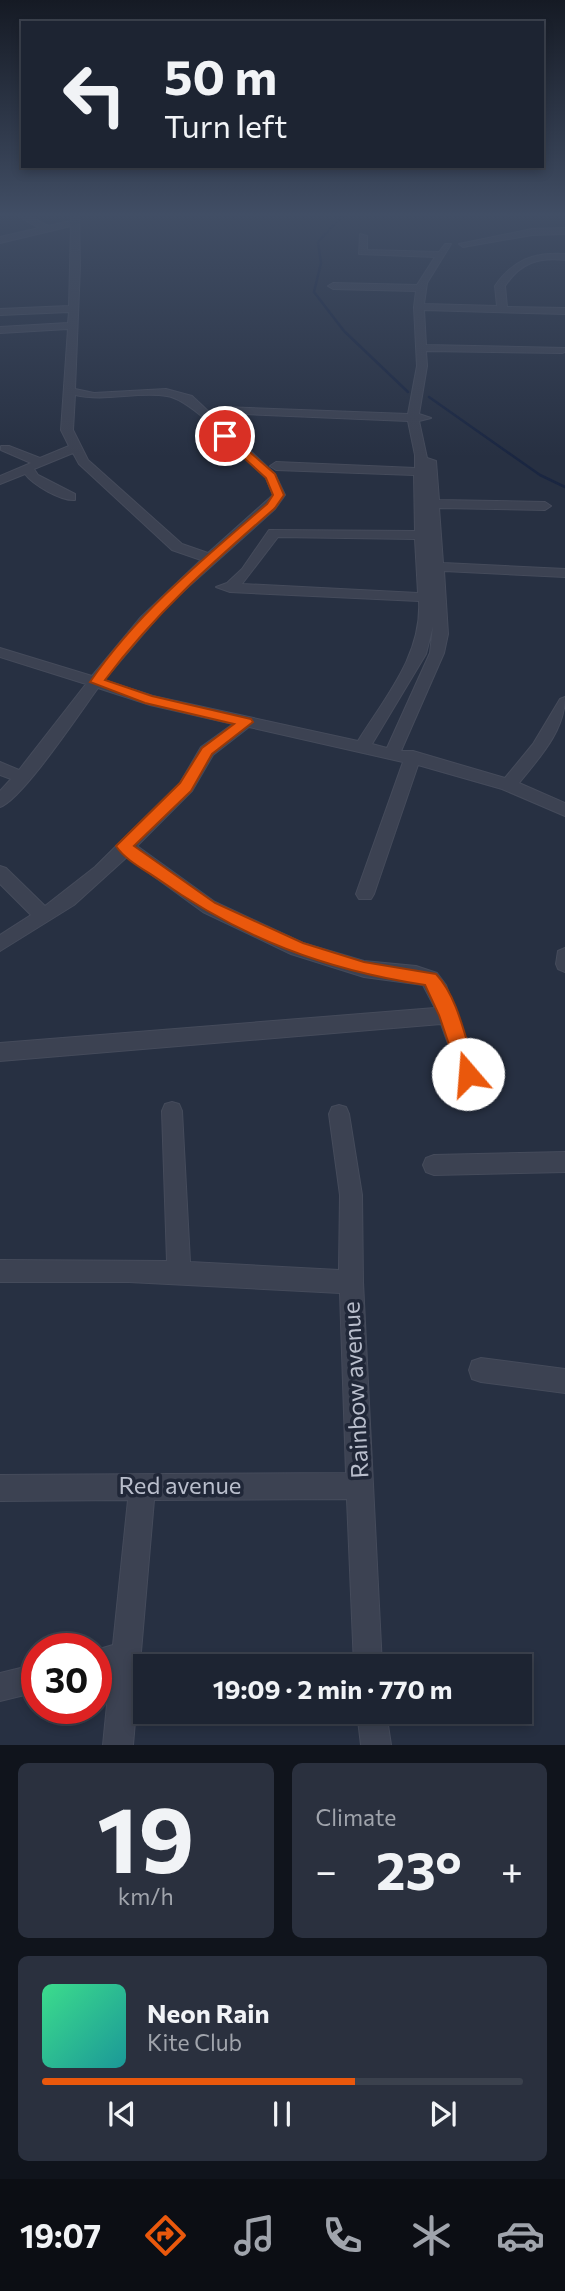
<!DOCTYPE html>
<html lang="en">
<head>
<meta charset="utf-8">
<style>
  :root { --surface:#1d2432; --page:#2a303e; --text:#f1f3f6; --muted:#a0a4ac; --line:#3b414d; --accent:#ea580c }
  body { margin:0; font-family:Commissioner,sans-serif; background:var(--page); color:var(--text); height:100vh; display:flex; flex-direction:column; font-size:26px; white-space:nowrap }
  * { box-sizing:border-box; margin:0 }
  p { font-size:23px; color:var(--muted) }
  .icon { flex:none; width:38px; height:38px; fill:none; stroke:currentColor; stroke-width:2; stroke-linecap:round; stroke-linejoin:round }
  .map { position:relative; height:1745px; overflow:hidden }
  .panel { display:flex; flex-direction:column; gap:18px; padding:18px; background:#10141c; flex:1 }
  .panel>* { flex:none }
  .hud { position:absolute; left:21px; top:21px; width:523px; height:147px; border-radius:0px; box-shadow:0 4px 10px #0003,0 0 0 2px var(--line); background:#1d2432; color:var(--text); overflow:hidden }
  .speed { position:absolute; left:21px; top:1633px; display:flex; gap:14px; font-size:35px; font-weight:700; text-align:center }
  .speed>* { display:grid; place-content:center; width:91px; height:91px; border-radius:50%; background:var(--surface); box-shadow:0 4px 10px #0003,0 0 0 2px var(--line); line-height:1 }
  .speed .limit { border:10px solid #d22; background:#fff; color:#111 }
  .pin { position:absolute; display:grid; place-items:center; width:60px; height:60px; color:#fff; margin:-30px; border:4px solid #fff; border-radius:50%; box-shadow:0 2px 7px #0007 }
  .me { position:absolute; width:77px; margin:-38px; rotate:342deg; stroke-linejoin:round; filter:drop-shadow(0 0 5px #0008) }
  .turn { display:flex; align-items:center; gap:24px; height:147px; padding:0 28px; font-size:32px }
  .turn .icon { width:91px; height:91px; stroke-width:2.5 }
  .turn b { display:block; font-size:49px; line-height:60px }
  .big { font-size:52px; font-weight:700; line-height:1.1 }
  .panel .tile { flex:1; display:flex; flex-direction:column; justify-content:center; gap:10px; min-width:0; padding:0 24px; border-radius:10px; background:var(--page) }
  .panel .dial { align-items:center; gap:0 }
  .dial b { font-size:91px; line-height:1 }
  .song { display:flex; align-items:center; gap:21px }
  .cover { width:84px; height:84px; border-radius:10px; background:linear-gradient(135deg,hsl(150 70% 55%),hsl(180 70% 35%)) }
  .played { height:7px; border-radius:4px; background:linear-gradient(90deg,var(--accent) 65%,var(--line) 65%) }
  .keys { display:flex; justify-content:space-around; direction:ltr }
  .heat { display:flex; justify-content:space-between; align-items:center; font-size:38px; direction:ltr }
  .panel .tiles { flex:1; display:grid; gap:18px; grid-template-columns:1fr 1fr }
  .tile:last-child { grid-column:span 2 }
  .trip { position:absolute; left:133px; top:1654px; width:399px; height:70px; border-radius:0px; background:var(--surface); box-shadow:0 4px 10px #0003,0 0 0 2px var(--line); font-weight:700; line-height:70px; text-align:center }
  .menu { display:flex; height:112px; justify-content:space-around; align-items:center; background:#0c0e14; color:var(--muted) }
  .menu .icon { width:49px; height:49px }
  .menu .active { color:var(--accent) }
  .menu b { font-size:32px; color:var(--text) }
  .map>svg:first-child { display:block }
</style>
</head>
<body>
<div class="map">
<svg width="565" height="1745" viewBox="0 0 565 1745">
  <rect width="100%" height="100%" fill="#273042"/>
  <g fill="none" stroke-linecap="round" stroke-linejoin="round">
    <path stroke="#1a2641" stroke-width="2.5" d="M345,213l-27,29 3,21 -7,29 30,39 64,61
      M429,397l111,78 25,12"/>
    <g stroke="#454b5b" stroke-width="2">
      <path id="minor" d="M13,213h10l25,13 23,-5v-8h8l1,53 -5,123 19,4 72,-4 26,7 83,78 10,21 -10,14 -107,96 -64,75 49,16 205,45c28,-45 64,-86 61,-140l-189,-9 -14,-5 11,-4 15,-14 27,-39 146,1 -1,-56 -138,-5 -6,-4 6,-4 139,6v-13l-7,-34 -186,-8 -6,-3 6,-3 186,7 9,-48 -3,-59 2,-16 -83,-2 -5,-3 5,-3 84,2 18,-28 -76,-3 1,-20 7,2v14l72,2 6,-8h6l-24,39 -3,21 73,2 -2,-20c18,-26 39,-34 70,-32v6c-27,-3 -45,3 -60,26l2,21 58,1v6l-141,-4 2,35 139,3v4l-3,1 -136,-2 1,15 -8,48 12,4 -12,3 8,37 9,3 3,39 106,2 6,4 -6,4 -106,-2 4,55 122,6v8l-121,-6 4,63 -4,19 -43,98h12l92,27 28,-34 27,-45 5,-2c0,34 -26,61 -46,86l46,20v13l-63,-27 -84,-24 -44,129 -3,5h-12l-3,-5 47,-132 -154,-35 -36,28 -21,36 -55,55 78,56 88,41 61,18 52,5 21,7 9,12 32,89 -3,6 -7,3 -7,-3 -20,-56 -441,37v-18l435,-35 -12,-23 -59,-8 -73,-23 -88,-42 -76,-55 -53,48 -74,46v-16l31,-20 -31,-31v-18l6,2 39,38 50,-39 85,-84 21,-36 32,-23 -83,-19 -52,-17c-17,23 -76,112 -98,119v-16l11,-12 -11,-4v-13l19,8 67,-86 -86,-27v-9l92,28 49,-59 60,-57 -29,-10 -93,-86 -6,-11 -39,16 4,6 37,19v6c-14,1 -42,-15 -50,-26l-25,10v-8l31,-13 -30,-13v-4h8l31,12 29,-12 -8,-16 7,-101 -68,4v-6l68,-4 1,-11 -69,3v-6l69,-3 2,-80 -71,17v-6l39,-9zM75,395c31,7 62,-4 92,1 27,4 77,62 99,82l7,17 -65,58 -26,-9 -94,-84 -15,-30zM278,537l137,2 3,54 -176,-9zM433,626l-3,27 -43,95 -15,-4 54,-90z
        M565,228v6l-33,1 -69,12 -4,-3 73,-15z
        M565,948v24l-7,-3 -2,-5 2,-13z
        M172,1102l7,2 3,7 8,151 149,8 1,-75 -11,-81 3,-7 7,-2 7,2 3,7 13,81 1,87 19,384h-28l-7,-167 -193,1 -21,245h-30l7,-71 -14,4v-28l17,-5 15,-145 -128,1v-26l346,-2 -6,-180 -211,-11h-129v-22l167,1 -5,-150 3,-7z
        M565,1152v20l-131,3 -8,-3 -3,-7 3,-7 8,-3z
        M481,1358l84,11v24l-84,-11 -9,-3 -3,-9 3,-9z
        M37,1664v28l-37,9v-28z
        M357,1712h29l5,33h-30z"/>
    </g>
    <use href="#minor" fill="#3c4252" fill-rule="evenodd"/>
  </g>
  <linearGradient id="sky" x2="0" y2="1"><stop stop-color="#151a24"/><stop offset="0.47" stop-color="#414e65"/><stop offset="1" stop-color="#414e65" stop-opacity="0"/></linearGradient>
  <rect width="565" height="457" fill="url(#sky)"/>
  <path fill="#ea580c" stroke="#983908" stroke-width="2" d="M222,434h7l46,40 9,21 -9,13c-64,56 -119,104 -170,172l47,16 99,23 2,3 -41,32 -21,37 -57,55 81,57 88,40 61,19 72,12c23,24 30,69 41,100l-3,6h-13l-22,-65 -14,-30c-100,-15 -184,-47 -267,-106 -13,-9 -33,-19 -42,-33l64,-63 22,-35 32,-24 -89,-21 -55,-21c48,-70 113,-123 177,-178l6,-9 -7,-17 -44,-40z"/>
  <g text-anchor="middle" stroke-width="7" stroke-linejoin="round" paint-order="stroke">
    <g font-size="24" fill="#b9becc" stroke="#202738">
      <text transform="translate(356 1390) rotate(-93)" y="8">Rainbow avenue</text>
      <text x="180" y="1494">Red avenue</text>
    </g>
  </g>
</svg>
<div class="speed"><div class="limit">30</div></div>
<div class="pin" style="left:225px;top:436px;background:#d93025"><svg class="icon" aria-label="arrive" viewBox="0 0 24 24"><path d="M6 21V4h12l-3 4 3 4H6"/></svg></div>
<svg class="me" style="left:468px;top:1074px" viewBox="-20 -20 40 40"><circle r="19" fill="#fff"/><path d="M0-13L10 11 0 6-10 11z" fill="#ea580c"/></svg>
<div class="trip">19:09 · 2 min · 770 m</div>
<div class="hud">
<div class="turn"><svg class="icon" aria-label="left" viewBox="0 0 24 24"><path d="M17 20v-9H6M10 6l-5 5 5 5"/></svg><div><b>50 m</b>Turn left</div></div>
</div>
</div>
<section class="panel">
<div class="tiles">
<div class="tile dial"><b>19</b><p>km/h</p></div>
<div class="tile"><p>Climate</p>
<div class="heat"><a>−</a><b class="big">23°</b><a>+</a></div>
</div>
<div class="tile">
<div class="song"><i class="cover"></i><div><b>Neon Rain</b><p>Kite Club</p></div></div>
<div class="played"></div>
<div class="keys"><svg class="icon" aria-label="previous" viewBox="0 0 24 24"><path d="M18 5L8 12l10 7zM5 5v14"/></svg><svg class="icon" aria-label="pause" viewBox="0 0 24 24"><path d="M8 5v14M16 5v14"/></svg><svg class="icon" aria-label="next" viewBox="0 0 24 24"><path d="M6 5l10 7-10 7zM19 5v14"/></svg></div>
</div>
</div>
</section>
<nav class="menu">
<b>19:07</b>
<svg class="icon active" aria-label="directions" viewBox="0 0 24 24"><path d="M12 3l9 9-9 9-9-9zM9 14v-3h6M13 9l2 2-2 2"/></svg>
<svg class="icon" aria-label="music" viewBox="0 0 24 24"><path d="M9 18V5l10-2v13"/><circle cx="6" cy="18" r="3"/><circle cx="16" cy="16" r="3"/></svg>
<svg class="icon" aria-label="phone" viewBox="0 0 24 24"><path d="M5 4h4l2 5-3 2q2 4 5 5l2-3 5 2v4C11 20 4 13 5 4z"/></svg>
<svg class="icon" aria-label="climate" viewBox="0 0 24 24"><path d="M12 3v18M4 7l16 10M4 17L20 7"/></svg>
<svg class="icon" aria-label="car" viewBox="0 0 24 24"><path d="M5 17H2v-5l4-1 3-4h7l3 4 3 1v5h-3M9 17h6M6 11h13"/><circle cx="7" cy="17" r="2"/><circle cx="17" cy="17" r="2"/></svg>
</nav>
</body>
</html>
